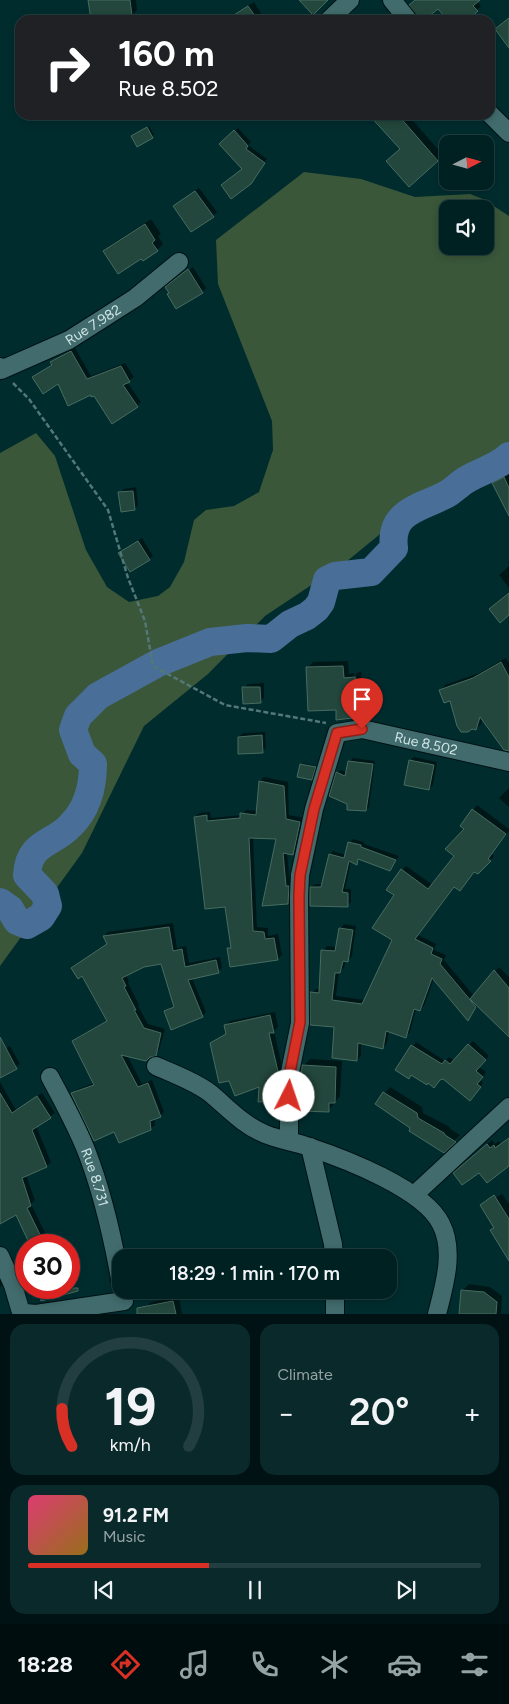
<!DOCTYPE html>
<html lang="en">
<head>
<meta charset="utf-8">
<style>
  :root { --surface:#002122; --page:#0a292a; --text:#f1f3f6; --muted:#95a3a5; --line:#223e40; --accent:#d93025 }
  body { margin:0; font-family:Figtree,sans-serif; background:var(--page); color:var(--text); height:100vh; display:flex; flex-direction:column; font-size:19px; white-space:nowrap }
  * { box-sizing:border-box; margin:0 }
  p { font-size:16px; color:var(--muted) }
  .icon { flex:none; width:28px; height:28px; fill:none; stroke:currentColor; stroke-width:2; stroke-linecap:round; stroke-linejoin:round }
  .map { position:relative; height:1314px; overflow:hidden }
  .panel { display:flex; flex-direction:column; gap:10px; padding:10px; background:#001213; flex:1 }
  .panel>* { flex:none }
  .guide { position:absolute; left:15px; top:15px; width:480px; height:105px; border-radius:15px; box-shadow:0 2px 8px #0003,0 0 0 1px var(--line); background:#202124; color:#fff; overflow:hidden }
  .needle { width:32px; rotate:84deg }
  .controls { position:absolute; left:439px; top:135px; display:grid; gap:10px }
  .controls a { display:grid; place-items:center; width:55px; height:55px; border-radius:10px; background:var(--surface); box-shadow:0 2px 8px #0003,0 0 0 1px var(--line); font-size:25px }
  .speed { position:absolute; left:15px; top:1234px; display:flex; gap:10px; font-size:25px; font-weight:700; text-align:center }
  .speed>* { display:grid; place-content:center; width:65px; height:65px; border-radius:50%; background:var(--surface); box-shadow:0 2px 8px #0003,0 0 0 1px var(--line); line-height:1 }
  .speed .limit { border:8px solid #d22; background:#fff; color:#111 }
  .pin { position:absolute; display:grid; place-items:center; width:42px; height:42px; color:#fff; margin:-51px -21px; border-radius:50% 50% 50% 0; rotate:-45deg; box-shadow:0 0 5px #0007 }
  .pin .icon { rotate:45deg }
  .me { position:absolute; width:55px; margin:-28px; rotate:4deg; stroke-linejoin:round; filter:drop-shadow(0 0 4px #0008) }
  .turn { display:flex; align-items:center; gap:18px; height:105px; padding:0 20px; font-size:22px }
  .turn .icon { width:65px; height:65px; stroke-width:2.5 }
  .turn b { display:block; font-size:35px; line-height:42px }
  .big { font-size:38px; font-weight:600; line-height:1.1 }
  .panel .card { flex:1; display:flex; flex-direction:column; justify-content:center; gap:8px; min-width:0; padding:0 18px; border-radius:15px; background:var(--page) }
  .panel .dial { align-items:center; gap:0 }
  .dial svg { height:130px; overflow:visible; fill:none; stroke:var(--line); stroke-width:7; stroke-linecap:round; text-anchor:middle }
  .dial text { fill:var(--text); stroke:none }
  .song { display:flex; align-items:center; gap:15px }
  .cover { width:60px; height:60px; border-radius:8px; background:linear-gradient(135deg,hsl(340 70% 55%),hsl(40 70% 35%)) }
  .played { height:5px; border-radius:2px; background:linear-gradient(90deg,var(--accent) 40%,var(--line) 40%) }
  .keys { display:flex; justify-content:space-around; direction:ltr }
  .heat { display:flex; justify-content:space-between; align-items:center; font-size:28px; direction:ltr }
  .panel .tiles { flex:1; display:grid; gap:10px; grid-template-columns:1fr 1fr }
  .card:last-child { grid-column:span 2 }
  .trip { position:absolute; left:112px; top:1249px; width:285px; height:50px; border-radius:15px; background:var(--surface); box-shadow:0 2px 8px #0003,0 0 0 1px var(--line); font-weight:600; line-height:50px; text-align:center }
  .tabs { display:flex; height:80px; justify-content:space-around; align-items:center; background:#000d0e; color:var(--muted) }
  .tabs .icon { width:35px; height:35px }
  .tabs .active { color:var(--accent) }
  .tabs b { font-size:22px; color:var(--text) }
  .map>svg:first-child { display:block }
</style>
</head>
<body>
<div class="map">
<svg width="509" height="1314" viewBox="0 0 509 1314">
  <rect width="100%" height="100%" fill="#002c2e"/>
  <path fill="#3a573a" fill-rule="evenodd" d="M304,172l57,7 54,18 55,-3 13,5 26,17v240l-68,28 -95,78 -81,54 -57,58 -64,52 -62,127 -82,113v-513l36,-20 19,23 31,94 21,37 22,15 29,-6 12,-9 14,-25 10,-42 12,-10 28,-4 25,-14 14,-42 -1,-29 -54,-137 -2,-44zM448,209h37v37h-37z"/>
  <path fill="#0007" d="M89,0h47l1,10 -5,5z
    M416,0h62l-1,2 4,4 -7,7 5,7h-29l-12,-13 -17,13z
    M254,2l8,13 -2,2 3,3h-37z
    M380,115h28l35,40 -34,30 -8,-37z
    M149,126l5,9 -16,10 -4,-10z
    M238,128l13,14 -3,3 19,14 -17,24 -7,-15 -22,-24z
    M199,188l18,24 -4,4 -39,-10z
    M151,219l10,15 -3,2 5,8 -6,6 -52,1 6,-6z
    M193,267l13,21 -4,4h-32l1,-9z
    M75,348l16,28 34,-13 9,14 -7,5 14,20 -4,4 -43,-12 -56,-20 14,-10 -1,-2 4,-3z
    M508,474l1,3v36l-15,-29z
    M136,487l2,18 -4,4 -14,-16 4,-4z
    M142,538l11,18 -4,3 -29,-6z
    M509,566v22l-10,-13z
    M506,658l3,5v87l-26,-32 -2,6 -5,5 -25,-30 -11,-8 5,-6 34,-12z
    M348,661l1,13 5,-1 4,40h3l-5,-40 5,-1 4,39 -6,5 -22,-8 -30,-40 6,-6z
    M264,683v15l-4,4 -16,-14 4,-4z
    M265,732l1,16 -4,4 -23,-15 4,-4z
    M414,757l23,5 -4,23 -4,4 -19,-28z
    M353,758l22,3 -6,46 -3,3 -17,-7 -12,-30 4,-3 6,2 2,-10z
    M303,763l13,3 -5,13 -10,-15z
    M264,777l24,5 1,33 15,3 -7,32 -4,4 -6,-1 3,30 2,-1v17l-4,4 -11,-65 -24,-1 4,90 11,1v8l10,-2 4,21 -4,4 -47,6 -2,-16 3,-3 -6,-40 -31,-89 4,-4 11,-1 1,6 31,-3 4,-5 12,1 2,-30z
    M509,788v19l-10,-9z
    M477,805l32,24v2l-17,23 2,2 -16,17 -3,-2 -20,15 -37,49 18,9 -2,6 12,5 -2,5 30,36 25,-29 10,10v58l-31,-30 -10,14 -34,-41 -10,28 -4,4 -4,-1 -6,23 -4,4 -17,-6 -2,13 -4,5 -22,-6v14l-4,4 -45,-67 4,-4h5l2,-38 4,-5 10,1 3,-18 4,-5 12,2 -4,30 -4,5 -2,-1 -2,8 -5,4 -3,24 29,4 29,-60 1,-45 7,-25 4,-4 27,19 23,-29 17,-46z
    M353,839l11,3v2l35,12 -9,14 -30,-12 -4,5 -5,-2 -6,28h6v13l-4,4 -36,-19 4,-3h8l7,-30 3,-3 13,4 3,-12z
    M173,923l4,25 9,-2 3,17 31,-6 2,11 -4,4 -26,6 14,34 -4,4 -37,-4 10,-7 -13,-43 -18,3 -18,10 3,6 -1,2 11,22 -1,1 10,18 17,5 -6,21 -4,4 -28,1 15,29 10,-4 12,32 -4,4 -6,2 1,7 -5,4 -35,1 -43,-36 4,-4 18,-7 -20,-42 4,-4 30,-17v-76l-4,-8 4,-4z
    M275,1012l3,15 -4,4 9,40 -1,24 -4,5 -17,-15 -31,-6 -18,-36 15,-10 -1,-7 4,-5z
    M473,1041l16,15 -10,11 7,5 -6,8 3,3 -10,13 -30,-18 -15,4 -16,-8 -15,-4 19,-28 29,19 4,-4 6,4z
    M10,1046l10,18 -20,13v-25z
    M310,1059l32,2 -2,35 -12,15 -24,-46z
    M0,1082l16,28 26,-17 13,20 -19,13 15,36 -4,4 -21,9 9,25 -4,4 20,41h-20l-15,-32 -16,9z
    M390,1087l32,20 1,6 27,14v2l10,6 -16,16 -67,-48z
    M509,1138v26l-30,7 -19,-3 32,-28 3,4 4,-3 2,3z
    M502,1194l7,10v46l-14,-23 -7,-25z
    M214,1253l2,5h-18z
    M24,1256h2v23l-2,1 -6,-12 3,-2 -1,-6z
    M69,1265l6,23 -4,4 -29,8 -3,-12h30z
    M0,1271l7,11 -7,5z
    M469,1284l21,3 12,9 -1,18h-41l3,-24z
    M179,1296l3,18h-35l-1,-7 5,-5z"/>
  <g fill="none" stroke-linecap="round" stroke-linejoin="round">
    <path stroke="#496f99" stroke-width="28" d="M0,902l10,7 7,12 10,4 14,-8 7,-11 -3,-12 -18,-19c2,-34 26,-30 44,-50 16,-16 22,-39 22,-61l-11,-10 -9,-24 5,-14 20,-20 60,-33 52,-21 37,-4 24,1 19,-15 17,-8 9,-7 5,-7 6,-22 8,-4 36,-4 23,-24c-5,-38 28,-40 53,-54 7,-4 12,-10 19,-14 13,-8 32,-13 43,-24"/>
  </g>
  <path fill="#23473c" stroke="#476c60" d="M88,0h42l2,16 -22,4h-19z
    M299,0h29l-15,15z
    M415,0h65l-7,6 5,5 -10,9h-20l-10,-11 -14,11h-5l-10,-15z
    M248,6l10,14h-32z
    M509,18v30l-14,-19z
    M369,115h29l40,46 -29,26 -23,-26 14,-12z
    M147,127l6,11 -16,9 -6,-11z
    M234,130l14,16 -2,3 19,14 -14,21 -20,15 -10,-14 21,-16 -23,-25z
    M195,191l19,26 -23,15 -18,-26z
    M145,224l10,16 -3,3 6,8 -15,10 -2,-2 -23,15 -15,-23z
    M188,269l15,24 -27,16 -9,-15 2,-1 -4,-6z
    M71,351l16,28 34,-13 9,16 -7,3 15,22 -26,17 -18,-28 -3,1v-2l-23,11 -10,-22 -15,10 -11,-17 20,-12 -2,-3z
    M504,477l5,11v28l-17,-33z
    M133,491l2,19 -14,2 -3,-20z
    M138,541l12,19 -20,12 -12,-19z
    M509,593v22l-9,8 -11,-14z
    M501,662l8,15v74l-5,-1 -24,-33 -4,13 -4,-1 -4,3h-7l-4,-6 -7,-25 -6,2 -5,-13 34,-12z
    M343,666l1,12 11,-1 5,40 -24,3v-10l-28,1 -2,-44z
    M242,687h18l1,16 -18,1z
    M262,735l1,18 -25,1v-17z
    M409,760l25,5 -5,25 -25,-5z
    M348,761l25,3 -7,47 -19,-1v-6l-18,-8 7,-24 9,4z
    M300,764l16,3 -4,13 -15,-3z
    M259,781l25,5 2,33 14,3 -7,33 -10,-2 3,33h3l-1,18 -26,2 14,-67 -27,-1 4,93 11,1 1,7 9,-1 4,22 -48,7 -3,-19h4l-6,-41 -20,2 -11,-92 13,-2v6l33,-3v-5l16,2z
    M472,809l34,25 -18,25 3,2 -13,13 -4,-2 -14,19 -6,-4 -39,52 18,9 -2,6 11,5 -2,5 36,43 -8,14 -36,-43 -12,33 -6,-2 -8,29 -20,-7 -3,18 -25,-6 -1,18 -25,-3 2,-31 -24,-2v-33l9,1 2,-43 14,1 4,-23 14,2 -5,32 -5,-1 -3,12h-5l-3,27 30,4 30,-64 -20,-12 22,-33 -8,-5 15,-21 27,20 26,-33 -9,-7 19,-20 -4,-3z
    M348,842l13,3v2l35,13 -6,11 -32,-12 -1,6 -8,-4 -7,31 6,1v14l-38,-1v-19h11l8,-33 15,4z
    M169,927l4,24 9,-2 3,18 31,-7 3,13 -31,7 15,37 -32,13 -7,-19 10,-4 -13,-43 -17,3 -22,11 4,8 -2,1 12,23h-2l10,18 17,5 -5,23 -6,1 -4,4 -25,-6 17,32 10,-4 13,34 -11,4 1,9 -32,13 -5,-11 -20,9 -23,-48 23,-8 -22,-44 35,-20 -25,-45 -4,3 -7,-11 36,-24 -4,-8z
    M494,970l15,18v49l-39,-38z
    M270,1015l4,18h-5l10,43 -1,25 -20,1 1,-15 -24,9 -6,-15 -10,2 -9,-40 16,-9 -2,-9z
    M0,1037l17,32 -17,9z
    M468,1044l18,16 -10,11 7,6 -6,7 4,3 -11,14 -27,-22 -3,1 -6,8 -6,-5 -1,2 -16,-10 -2,4 -14,-9 16,-25 31,19 3,-4 5,4z
    M302,1065l34,2 -1,36h-6v9l-29,-1z
    M383,1092l34,21 1,5 26,15 1,2 11,7 -12,11 -35,-22 1,-3 -35,-24z
    M0,1093l12,20 25,-17 14,22 -19,12 15,37 -25,11 9,28 -4,2 18,37h-15l-14,-30 -16,9z
    M509,1138v28l-22,17 -8,-10 -17,12 -9,-12 34,-29 3,4 4,-3 1,3z
    M494,1195l15,24v42l-19,-31 4,-2 -14,-23z
    M26,1266v14l-3,1 -6,-13z
    M38,1288h40v3l-37,10z
    M461,1290l23,2 13,10 -1,12h-37z
    M173,1301l3,13h-39v-6z"/>
  <g fill="none" stroke-linecap="round" stroke-linejoin="round">
    <g stroke="#001213" stroke-width="20">
      <g id="minor">
        <path d="M392,0l16,20"/>
        <path d="M329,20l21,-20"/>
        <path d="M490,114l19,19"/>
        <path id="s1" d="M0,367l1,3 68,-30 66,-42 44,-36"/>
        <path d="M156,1066c18,8 38,15 54,27 18,15 33,32 55,41 14,6 30,8 44,13 36,12 115,42 132,77 14,27 3,63 -4,90"/>
        <path id="s2" d="M50,1077c13,24 26,48 36,73 17,43 27,89 35,134"/>
        <path id="s3" d="M289,1141v-45l1,-24 10,-49 -1,-127 1,-21 14,-66 23,-76 25,-4 147,33"/>
        <path d="M310,1147l23,97 1,14"/>
        <path d="M414,1195l95,-88"/>
        <path d="M0,1256l13,29 7,24 5,4 11,1 88,-13"/>
        <path d="M335,1290v24"/>
      </g>
    </g>
    <path stroke="#547778" stroke-width="2.5" stroke-dasharray="5 2.5" stroke-linecap="butt" d="M13,383l16,16 79,111 20,68 17,43 8,45 72,39 101,18"/>
    <use href="#minor" stroke="#416b6c" stroke-width="18"/>
  </g>
  <g fill="none" stroke-linecap="round" stroke-linejoin="round">
    <g stroke="#8d1f18" stroke-width="12">
      <path id="route" d="M289,1096l1,-24 10,-50 -1,-126 1,-21 14,-66 23,-76 25,-4"/>
    </g>
    <use href="#route" stroke="#d93025" stroke-width="9"/>
  </g>
  <g text-anchor="middle" stroke-width="5" stroke-linejoin="round" paint-order="stroke">
    <g font-size="14" fill="#cee4e5" stroke="#012122">
      <text dy="5" stroke="none"><textPath href="#s1" startOffset="106">Rue 7.982</textPath></text>
      <text dy="5" stroke="none"><textPath href="#s3" startOffset="505">Rue 8.502</textPath></text>
      <text dy="5" stroke="none"><textPath href="#s2" startOffset="110">Rue 8.731</textPath></text>
    </g>
  </g>
</svg>
<div class="controls">
<a><svg class="needle" viewBox="-14 -14 28 28"><path d="M0-13l5 13h-10z" fill="#e53935"/><path d="M0 13l5-13h-10z" fill="#95a3a5"/></svg></a>
<a><svg class="icon" aria-label="sound" viewBox="0 0 24 24"><path d="M4 9h4l5-4v14l-5-4H4zM17 9q2 3 0 6"/></svg></a>
</div>
<div class="speed"><div class="limit">30</div></div>
<div class="pin" style="left:362px;top:729px;background:#d93025"><svg class="icon" aria-label="arrive" viewBox="0 0 24 24"><path d="M6 21V4h12l-3 4 3 4H6"/></svg></div>
<svg class="me" style="left:289px;top:1096px" viewBox="-20 -20 40 40"><circle r="19" fill="#fff"/><path d="M0-13L10 11 0 6-10 11z" fill="#d93025"/></svg>
<div class="trip">18:29 · 1 min · 170 m</div>
<div class="guide">
<div class="turn"><svg class="icon" aria-label="right" viewBox="0 0 24 24"><path d="M7 20v-9h11M14 6l5 5-5 5"/></svg><div><b>160 m</b>Rue 8.502</div></div>
</div>
</div>
<section class="panel">
<div class="tiles">
<div class="card dial"><svg viewBox="0 0 100 80">
<path d="M14 69A42 42 0 1 1 86 69"/>
<path d="M14 69A42 42 0 0 1 8 46" stroke="#d93025"/>
<text x="50" y="56" font-size="32" font-weight="700">19</text>
<text x="50" y="72" font-size="11">km/h</text>
</svg></div>
<div class="card"><p>Climate</p>
<div class="heat"><a>−</a><b class="big">20°</b><a>+</a></div>
</div>
<div class="card">
<div class="song"><i class="cover"></i><div><b>91.2 FM</b><p>Music</p></div></div>
<div class="played"></div>
<div class="keys"><svg class="icon" aria-label="previous" viewBox="0 0 24 24"><path d="M18 5L8 12l10 7zM5 5v14"/></svg><svg class="icon" aria-label="pause" viewBox="0 0 24 24"><path d="M8 5v14M16 5v14"/></svg><svg class="icon" aria-label="next" viewBox="0 0 24 24"><path d="M6 5l10 7-10 7zM19 5v14"/></svg></div>
</div>
</div>
</section>
<nav class="tabs">
<b>18:28</b>
<svg class="icon active" aria-label="directions" viewBox="0 0 24 24"><path d="M12 3l9 9-9 9-9-9zM9 14v-3h6M13 9l2 2-2 2"/></svg>
<svg class="icon" aria-label="music" viewBox="0 0 24 24"><path d="M9 18V5l10-2v13"/><circle cx="6" cy="18" r="3"/><circle cx="16" cy="16" r="3"/></svg>
<svg class="icon" aria-label="phone" viewBox="0 0 24 24"><path d="M5 4h4l2 5-3 2q2 4 5 5l2-3 5 2v4C11 20 4 13 5 4z"/></svg>
<svg class="icon" aria-label="climate" viewBox="0 0 24 24"><path d="M12 3v18M4 7l16 10M4 17L20 7"/></svg>
<svg class="icon" aria-label="car" viewBox="0 0 24 24"><path d="M5 17H2v-5l4-1 3-4h7l3 4 3 1v5h-3M9 17h6M6 11h13"/><circle cx="7" cy="17" r="2"/><circle cx="17" cy="17" r="2"/></svg>
<svg class="icon" aria-label="filters" viewBox="0 0 24 24"><path d="M4 7h16M4 17h16"/><circle cx="9" cy="7" r="2"/><circle cx="15" cy="17" r="2"/></svg>
</nav>
</body>
</html>
